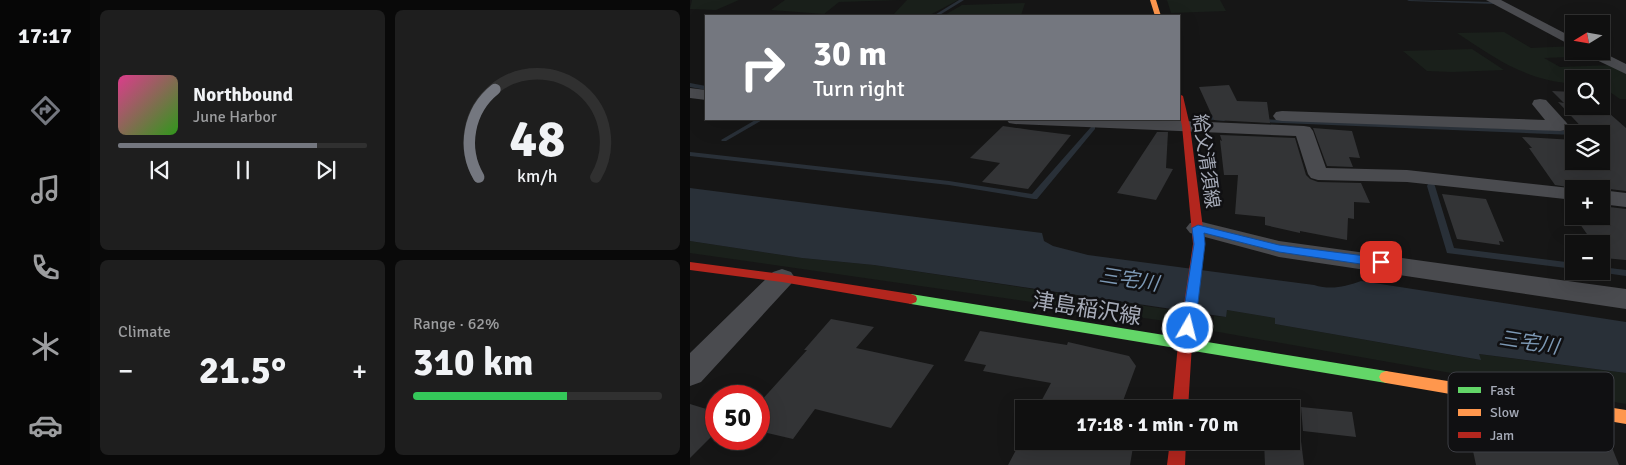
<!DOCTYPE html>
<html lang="en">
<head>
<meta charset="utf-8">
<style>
  :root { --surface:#101010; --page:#1e1e1e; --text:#f1f3f6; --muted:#9c9d9f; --line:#303030; --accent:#74777f }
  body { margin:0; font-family:Signika,"Noto Sans JP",sans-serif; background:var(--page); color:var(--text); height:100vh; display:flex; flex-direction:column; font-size:19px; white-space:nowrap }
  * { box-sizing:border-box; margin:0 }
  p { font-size:16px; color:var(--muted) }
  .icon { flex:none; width:28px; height:28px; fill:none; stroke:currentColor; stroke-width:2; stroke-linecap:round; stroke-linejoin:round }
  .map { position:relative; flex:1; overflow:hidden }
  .details { display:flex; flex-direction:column; gap:10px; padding:10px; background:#090909; width:600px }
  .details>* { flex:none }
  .top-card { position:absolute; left:15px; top:15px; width:475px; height:105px; border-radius:0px; box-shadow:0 5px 20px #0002,0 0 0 1px var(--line); background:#74777f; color:#fff; overflow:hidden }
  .needle { width:32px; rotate:259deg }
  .buttons { position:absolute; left:875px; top:15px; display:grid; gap:10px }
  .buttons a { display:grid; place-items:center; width:45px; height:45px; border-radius:0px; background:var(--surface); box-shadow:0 5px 20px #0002,0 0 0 1px var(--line); font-size:25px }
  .speed { position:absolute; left:15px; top:385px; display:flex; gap:10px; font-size:25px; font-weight:700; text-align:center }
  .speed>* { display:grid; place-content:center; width:65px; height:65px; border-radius:50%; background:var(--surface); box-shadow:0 5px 20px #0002,0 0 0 1px var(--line); line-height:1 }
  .speed .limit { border:8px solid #d22; background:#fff; color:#111 }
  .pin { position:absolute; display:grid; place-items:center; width:42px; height:42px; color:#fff; margin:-21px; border-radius:10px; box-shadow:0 2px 8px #0006 }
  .me { position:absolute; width:55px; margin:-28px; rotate:8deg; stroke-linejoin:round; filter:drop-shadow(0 0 4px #0008) }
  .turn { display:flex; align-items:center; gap:18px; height:105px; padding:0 25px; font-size:22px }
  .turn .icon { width:65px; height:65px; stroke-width:2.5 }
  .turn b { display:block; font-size:35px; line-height:42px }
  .big { font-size:38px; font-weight:700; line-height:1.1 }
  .details .card { flex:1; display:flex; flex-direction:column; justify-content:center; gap:8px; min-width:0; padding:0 18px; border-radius:8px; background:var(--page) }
  .details .dial { align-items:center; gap:0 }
  .dial svg { height:130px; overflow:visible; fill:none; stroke:var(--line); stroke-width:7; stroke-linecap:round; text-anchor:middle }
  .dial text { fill:var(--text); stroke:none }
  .song { display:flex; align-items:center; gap:15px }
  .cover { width:60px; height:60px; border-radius:8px; background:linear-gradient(135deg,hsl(330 70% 55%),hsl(110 70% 35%)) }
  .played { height:5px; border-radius:2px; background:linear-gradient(90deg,var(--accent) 80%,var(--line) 80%) }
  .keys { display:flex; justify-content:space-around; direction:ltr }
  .heat { display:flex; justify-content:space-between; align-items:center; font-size:28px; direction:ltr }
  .charge { height:8px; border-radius:4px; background:linear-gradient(90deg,#34c759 62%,var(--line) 0) }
  .details .tiles { flex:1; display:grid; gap:10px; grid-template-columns:repeat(2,1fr) }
  .trip { position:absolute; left:325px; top:400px; width:285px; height:50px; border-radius:0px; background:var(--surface); box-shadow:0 5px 20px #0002,0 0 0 1px var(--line); font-weight:700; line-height:50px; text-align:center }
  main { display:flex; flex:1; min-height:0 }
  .tabs { display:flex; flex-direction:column; width:90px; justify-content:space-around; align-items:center; background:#060606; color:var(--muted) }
  .tabs .icon { width:35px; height:35px }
  .tabs .current { color:var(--accent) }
  .tabs b { font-size:22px; color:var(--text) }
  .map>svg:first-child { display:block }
</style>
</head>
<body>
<main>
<nav class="tabs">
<b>17:17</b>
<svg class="icon current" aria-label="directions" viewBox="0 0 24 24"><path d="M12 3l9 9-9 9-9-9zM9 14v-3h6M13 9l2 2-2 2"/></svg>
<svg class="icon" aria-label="music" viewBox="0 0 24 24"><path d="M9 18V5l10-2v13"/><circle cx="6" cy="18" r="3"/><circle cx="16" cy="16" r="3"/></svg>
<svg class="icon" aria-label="phone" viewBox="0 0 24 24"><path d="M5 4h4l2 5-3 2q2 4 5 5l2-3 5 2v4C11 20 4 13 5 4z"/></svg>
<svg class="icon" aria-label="climate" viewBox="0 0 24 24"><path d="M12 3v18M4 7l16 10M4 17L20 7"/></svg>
<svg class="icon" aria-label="car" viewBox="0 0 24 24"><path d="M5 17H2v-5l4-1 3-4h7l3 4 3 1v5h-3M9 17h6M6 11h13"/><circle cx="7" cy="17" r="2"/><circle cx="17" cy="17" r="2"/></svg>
</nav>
<section class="details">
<div class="tiles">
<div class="card">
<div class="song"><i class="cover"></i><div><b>Northbound</b><p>June Harbor</p></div></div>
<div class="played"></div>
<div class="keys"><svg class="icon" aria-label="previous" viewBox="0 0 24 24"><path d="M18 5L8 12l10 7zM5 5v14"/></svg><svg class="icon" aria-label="pause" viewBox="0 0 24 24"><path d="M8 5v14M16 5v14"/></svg><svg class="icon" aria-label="next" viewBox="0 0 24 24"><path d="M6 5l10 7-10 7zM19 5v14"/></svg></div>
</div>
<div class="card dial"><svg viewBox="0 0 100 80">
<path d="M14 69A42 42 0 1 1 86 69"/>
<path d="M14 69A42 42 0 0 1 24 15" stroke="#74777f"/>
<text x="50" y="56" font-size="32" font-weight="700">48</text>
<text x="50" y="72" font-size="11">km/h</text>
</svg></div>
<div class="card"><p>Climate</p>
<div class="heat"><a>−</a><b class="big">21.5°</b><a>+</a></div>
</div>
<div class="card"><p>Range · 62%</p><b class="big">310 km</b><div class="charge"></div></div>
</div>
</section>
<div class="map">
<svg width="936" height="465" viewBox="0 0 936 465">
  <rect width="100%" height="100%" fill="#161616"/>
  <path fill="#1a201b" d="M49,0l-23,10 -26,-1 2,-9z
    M95,0h116l-62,2 -15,12 -53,-4z
    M217,0h51l-30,16h-36z
    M477,0h53l6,11 -55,2z
    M335,3l-4,12 -78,1 19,-11z
    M814,32l27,16 43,-2v5h12l8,5 -50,2 16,9 53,-2 13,7v27h-6l-19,-13v-7h-27v5c-49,-4 -78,-25 -117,-51z
    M782,49l32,21 -52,2 -25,-1 -24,-20z
    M0,241l112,17 72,7 298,45v12l-482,-69z
    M537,310l48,8v6l205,36 -2,-6 148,19v31l-413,-73 1,-15 11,1z"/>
  <path fill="#293038" d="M0,188l352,45 2,8 9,5 35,9 226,30c17,5 30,2 47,-4l265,41v51l-147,-19 2,6 -206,-36v-6l-48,-8 -1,7 -352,-52 -72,-7 -112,-17z"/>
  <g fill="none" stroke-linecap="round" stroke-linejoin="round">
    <path fill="#293038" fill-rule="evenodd" d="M269,0h5l-26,16h-5z
      M717,0l87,2 2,1 -2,1 -85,-3z
      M0,83l16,3v4l-16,-3z
      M517,116l17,1 3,2 -3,2 -19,-2v-2z
      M67,119h7l-38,22h-4l-1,-1z
      M570,119l338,13 3,2h-27v1l-316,-13 -1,-1z
      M403,126l2,1v2l-58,70h-3l-85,-14 -259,-29v-4l259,29 83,13 59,-67z
      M738,184h6l1,2 19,62 120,15v6l-127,-16 -20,-67z
      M911,267l25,3v6l-28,-4 -1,-1h4z"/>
  </g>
  <path fill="#333436" d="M539,85l8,16 30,1 3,21 -56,-3 -15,-33z
    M862,91l22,1v14h27l25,22v63l-25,-3 -20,1 -26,-4 -26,-37h3l-10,-11 52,3v21h27v-27h-13l-30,-32 6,1z
    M313,126l28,4 40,5 -43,54 -46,-7 18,-19 -30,-5z
    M623,128l39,3 8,27 -11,-1 4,10 -26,-1z
    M467,132h11l-2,36 7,1 -17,31 -39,-7z
    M530,135l75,3 11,37 4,4 8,3 43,1 9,20 -16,-1v17l-6,-1 -1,22 -47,-9v2l-35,-8v-8l-30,-3 3,-39h-14l-4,-35 2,1z
    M752,194l44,5 18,43 -5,-1 1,4 -43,-6z
    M911,206l25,3v51l-22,-2 -3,-5v-9h-7l-19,-27 26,-1z
    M141,319l43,8 -18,21 78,17 -43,63 -76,-19 -22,30 -34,-8v-28l48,-53h-3z
    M290,331l87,14 1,-3 61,14 7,10 -16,43h-83l14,-26 -68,-12 3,-6 -22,-4z
    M0,404l26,8v20l-26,26z
    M611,407l51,5 4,25 -53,-6z
    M774,409l143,26 12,30h-143z
    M334,435v6h110l-4,24h-122z
    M574,441h37l3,24h-39z"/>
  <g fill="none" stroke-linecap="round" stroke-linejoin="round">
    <path fill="#4a4b4f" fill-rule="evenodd" d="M796,0h15l73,38v9z
      M892,51h18l26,13v10l-42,-20z
      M0,88l16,2v10l-16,-2z
      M850,99l6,1 20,22 3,4 -3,4 -6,1 -278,-10 -6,-1 -3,-4 3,-4 6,-1 263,9 -13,-16 2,-4z
      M316,119h132l166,7 6,1 3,4 13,37 81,2 172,19h-5v11l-167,-18 -89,-2 -7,-2 -3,-4 -12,-38 -281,-12 -6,-1z
      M911,190l25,3v14l-25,-3z
      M508,221l81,20 347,48v20l-347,-52 -89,-24 -4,-5 4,-5z
      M92,269l9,3 4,6 -4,6 -90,98 -11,4v-33l83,-81z"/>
    <path fill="#63d668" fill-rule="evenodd" d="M221,294l475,77 5,2 2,4 -2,4 -5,2 -475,-79 -5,-2 -1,-3 1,-3z"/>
    <path fill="#ff974d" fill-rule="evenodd" d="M460,0h6l5,16h-6z
      M696,371l240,39v14l-240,-41 -5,-2 -2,-4 2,-4z"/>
    <path fill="#b3261e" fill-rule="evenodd" d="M489,94l4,2 7,30 15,118 -13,100 -4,65h-16l6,-65 15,-100 -11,-118 -3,-14z
      M0,262l92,12 129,20 5,2 1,3 -1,3 -5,2 -129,-22 -92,-12z
      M480,441h16l-1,24h-18z"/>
  </g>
  <path fill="#1a73e8" stroke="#114b97" d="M508,225l81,20 102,13 6,4 -6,5 -102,-15 -75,-19 1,11 -10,84 -2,3 -5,2 -5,-2 -2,-3 13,-84 -2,-16z"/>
  <g text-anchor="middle" stroke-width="5" stroke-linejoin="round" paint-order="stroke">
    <g font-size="19" fill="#a6abb8" stroke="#101012">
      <text transform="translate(517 161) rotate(82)" y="7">給父清須線</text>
    </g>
    <g font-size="20" font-style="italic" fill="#7c98b4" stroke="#101012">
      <text transform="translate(439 279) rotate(9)" y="7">三宅川</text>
      <text transform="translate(839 342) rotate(9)" y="7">三宅川</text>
    </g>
    <g font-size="22" fill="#a6abb8" stroke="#101012">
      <text transform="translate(397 308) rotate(9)" y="8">津島稲沢線</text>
    </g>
  </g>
  <rect x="758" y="372" width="166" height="80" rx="8" fill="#101012" stroke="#3d3e44" stroke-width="1"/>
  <rect x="768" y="387" width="23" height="6" fill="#63d668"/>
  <rect x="768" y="409" width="23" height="7" fill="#ff974d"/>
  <rect x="768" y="432" width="23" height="6" fill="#b3261e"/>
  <g font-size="14" fill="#a6abb8">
    <text x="800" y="395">Fast</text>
    <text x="800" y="417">Slow</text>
    <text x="800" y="440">Jam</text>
  </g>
</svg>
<div class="buttons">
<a><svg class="needle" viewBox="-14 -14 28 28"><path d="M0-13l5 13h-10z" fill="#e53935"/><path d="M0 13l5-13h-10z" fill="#9c9d9f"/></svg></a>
<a><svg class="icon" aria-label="search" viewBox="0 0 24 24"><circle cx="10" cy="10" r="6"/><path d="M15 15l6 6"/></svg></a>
<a><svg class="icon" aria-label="layers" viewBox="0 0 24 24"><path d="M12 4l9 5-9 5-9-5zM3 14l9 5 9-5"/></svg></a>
<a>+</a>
<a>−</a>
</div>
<div class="speed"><div class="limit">50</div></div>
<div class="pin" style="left:691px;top:262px;background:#d93025"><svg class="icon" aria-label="arrive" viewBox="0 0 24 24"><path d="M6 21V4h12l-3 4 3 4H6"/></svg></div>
<svg class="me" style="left:498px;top:328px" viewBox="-20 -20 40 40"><circle r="17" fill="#1a73e8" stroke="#fff" stroke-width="3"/><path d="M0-11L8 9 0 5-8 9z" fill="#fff"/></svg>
<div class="trip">17:18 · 1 min · 70 m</div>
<div class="top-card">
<div class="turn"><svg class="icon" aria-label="right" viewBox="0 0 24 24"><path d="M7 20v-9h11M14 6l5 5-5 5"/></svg><div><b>30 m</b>Turn right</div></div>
</div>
</div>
</main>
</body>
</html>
